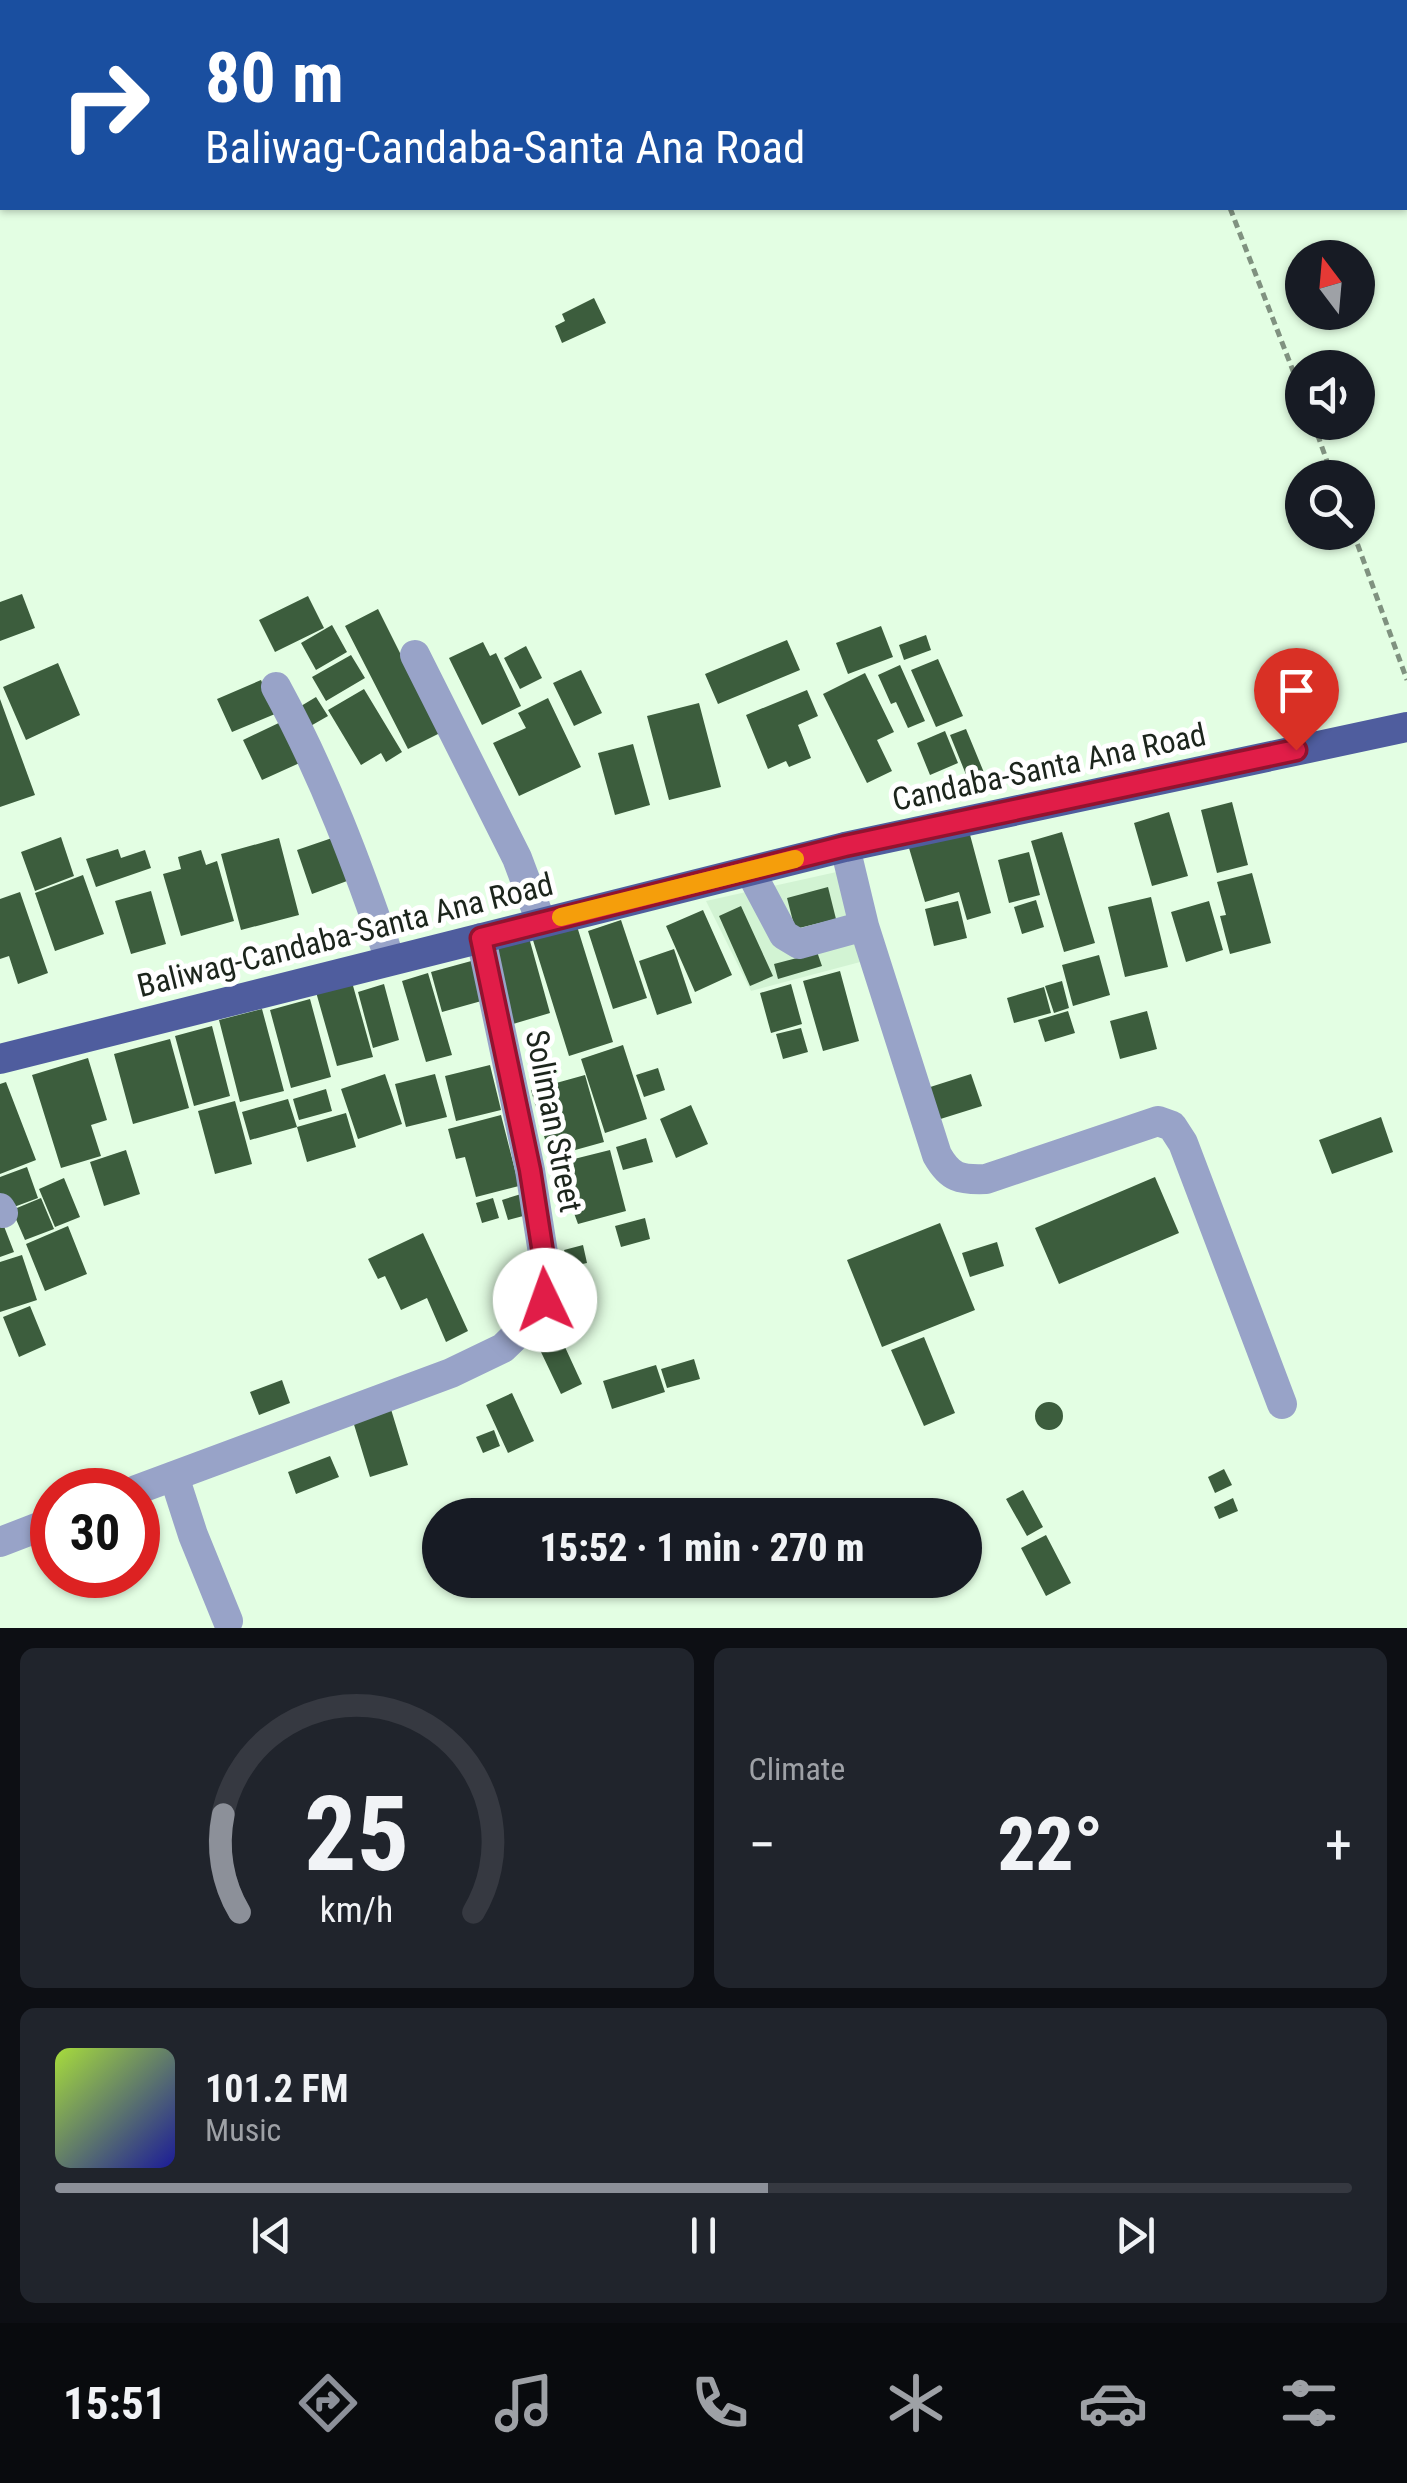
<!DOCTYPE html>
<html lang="en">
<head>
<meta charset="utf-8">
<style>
  :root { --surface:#171b24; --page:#20242c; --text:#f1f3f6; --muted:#9ea1a6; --line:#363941; --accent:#8c9099 }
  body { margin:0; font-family:"Roboto Condensed",sans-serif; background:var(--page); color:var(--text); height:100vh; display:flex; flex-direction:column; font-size:38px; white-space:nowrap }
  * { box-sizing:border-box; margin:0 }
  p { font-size:32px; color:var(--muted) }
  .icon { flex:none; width:55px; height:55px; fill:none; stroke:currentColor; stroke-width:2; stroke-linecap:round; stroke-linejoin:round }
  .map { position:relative; height:1628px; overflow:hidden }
  .drawer { display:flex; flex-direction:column; gap:20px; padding:20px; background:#0d0f14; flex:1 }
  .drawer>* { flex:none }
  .hud { position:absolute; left:0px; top:0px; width:1408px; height:210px; box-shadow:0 2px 8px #0004; background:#1a4fa0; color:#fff; overflow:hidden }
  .needle { width:65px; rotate:344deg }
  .buttons { position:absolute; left:1285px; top:240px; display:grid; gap:20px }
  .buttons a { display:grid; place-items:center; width:90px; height:90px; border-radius:50%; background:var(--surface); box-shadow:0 2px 8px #0004; font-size:50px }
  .speed { position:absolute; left:30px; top:1468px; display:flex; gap:20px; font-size:50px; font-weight:700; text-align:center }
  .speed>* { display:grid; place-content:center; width:130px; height:130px; border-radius:50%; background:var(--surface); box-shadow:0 2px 8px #0004; line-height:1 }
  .speed .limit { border:15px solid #d22; background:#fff; color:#111 }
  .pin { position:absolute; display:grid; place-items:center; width:85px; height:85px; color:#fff; margin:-102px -42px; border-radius:50% 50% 50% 0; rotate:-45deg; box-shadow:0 0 10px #0007 }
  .pin .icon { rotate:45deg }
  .me { position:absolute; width:110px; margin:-55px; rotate:357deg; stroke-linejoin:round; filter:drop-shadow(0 0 8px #0008) }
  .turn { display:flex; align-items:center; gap:35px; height:210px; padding:0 40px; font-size:45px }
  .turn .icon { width:130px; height:130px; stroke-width:2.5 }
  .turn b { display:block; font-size:70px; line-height:85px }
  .big { font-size:75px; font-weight:800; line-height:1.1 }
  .drawer .card { flex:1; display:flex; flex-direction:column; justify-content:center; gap:15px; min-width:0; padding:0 35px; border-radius:15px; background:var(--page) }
  .drawer .dial { align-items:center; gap:0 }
  .dial svg { height:260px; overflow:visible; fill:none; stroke:var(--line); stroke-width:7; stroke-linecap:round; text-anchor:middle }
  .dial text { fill:var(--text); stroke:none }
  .song { display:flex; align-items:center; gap:30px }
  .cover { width:120px; height:120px; border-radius:15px; background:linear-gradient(135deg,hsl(80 70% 55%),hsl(240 70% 35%)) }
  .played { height:10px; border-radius:5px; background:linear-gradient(90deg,var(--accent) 55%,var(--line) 55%) }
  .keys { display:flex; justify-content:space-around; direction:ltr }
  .heat { display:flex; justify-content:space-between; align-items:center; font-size:55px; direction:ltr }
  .drawer .tiles { flex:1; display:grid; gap:20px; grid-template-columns:1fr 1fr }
  .card:last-child { grid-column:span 2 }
  .trip { position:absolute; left:422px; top:1498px; width:560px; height:100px; border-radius:50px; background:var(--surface); box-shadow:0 2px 8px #0004; font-weight:800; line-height:100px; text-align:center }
  .menu { display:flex; height:160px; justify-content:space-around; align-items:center; background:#090b0e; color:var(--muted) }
  .menu .icon { width:70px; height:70px }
  .menu .active { color:var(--accent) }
  .menu b { font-size:45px; color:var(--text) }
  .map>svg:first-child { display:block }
</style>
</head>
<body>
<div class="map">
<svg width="1407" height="1628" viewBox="0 0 1407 1628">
  <rect width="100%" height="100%" fill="#e3fee3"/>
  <path fill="#d2f3d3" d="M841,871l23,90 -113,30 -45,-90z"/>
  <path fill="#3c5d3d" d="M594,298l12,25 -44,20 -7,-17 10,-5 -3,-7z
    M22,594l13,34 -35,13v-39z
    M308,596l16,32 -49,24 -16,-32z
    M378,609l62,124 -32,16 -63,-123z
    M332,625l15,27 -31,18 -15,-27z
    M881,626l12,31 -45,17 -12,-31z
    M926,635l5,15 -27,10 -5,-15z
    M787,640l13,30 -82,34 -13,-30z
    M483,642l7,14 6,-3 25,53 -39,19 -33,-67z
    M526,646l16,32 -22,11 -16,-31z
    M351,655l14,23 -39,23 -14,-24z
    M938,659l25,57 -27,11 -25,-57z
    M58,663l22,52 -54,25 -23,-53z
    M900,665l25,56 -17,7 -12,-26 -5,2 -13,-29z
    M581,670l21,43 -28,13 -21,-43z
    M865,673l29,59 -17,8 15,31 -25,12 -44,-89z
    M261,680l14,34 -43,18 -15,-33z
    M364,689l38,63 -16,10 -5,-9 -20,12 -33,-55z
    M807,690l11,26 -20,9 13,33 -22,9 -3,-6 -18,8 -22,-54z
    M316,697l12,19 -21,12 -11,-19z
    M548,698l33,69 -62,29 -26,-53 33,-15 -8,-15z
    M0,699l35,96 -35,12z
    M699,703l22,84 -52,13 -22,-84z
    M285,720l19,41 -42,19 -19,-40z
    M966,729l19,46 -16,7 -19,-47z
    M945,731l13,32 -28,12 -13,-32z
    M633,744l17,61 -35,10 -17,-62z
    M1232,802l16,63 -31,8 -16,-63z
    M1169,812l19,64 -36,10 -18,-63z
    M969,831l22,82 -24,7 -8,-28 -34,10 -16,-54z
    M1062,832l33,111 -31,9 -33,-111z
    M61,837l13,39 -39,15 -14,-39z
    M279,838l20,77 -58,15 -20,-76z
    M332,838l15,43 -35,13 -15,-44z
    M118,849l3,9 24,-8 6,18 -55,19 -10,-28z
    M201,850l5,15 11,-4 17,60 -53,15 -18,-62 18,-5 -3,-12z
    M1029,852l11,43 -31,8 -11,-43z
    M1252,873l19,70 -41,11 -10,-38 6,-1 -9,-33z
    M83,875l21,59 -49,17 -20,-58z
    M828,887l8,32 -41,10 -8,-31z
    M151,891l15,53 -35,10 -16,-53z
    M20,892l28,81 -30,11 -9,-28 -9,3v-60z
    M1151,897l17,70 -43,10 -17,-70z
    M1036,900l8,27 -22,7 -8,-27z
    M958,901l9,37 -33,8 -9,-37z
    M1209,901l14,49 -37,12 -15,-50z
    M741,906l32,70 -23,10 -31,-70z
    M703,910l29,65 -37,17 -29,-66z
    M621,920l26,78 -34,11 -25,-78z
    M576,923l37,119 -44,14 -37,-119z
    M528,934l22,79 -37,11 -23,-79z
    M815,946l7,20 -44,13 -4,-15 23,-6z
    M674,949l18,54 -35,12 -18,-54z
    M1099,955l11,40 -37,11 -11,-41z
    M475,960l10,40 -43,12 -11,-40z
    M840,971l19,70 -36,10 -20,-70z
    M428,973l24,82 -26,7 -24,-81z
    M350,975l23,82 -36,9 -23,-81z
    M1062,981l7,27 -15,5 -9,-27z
    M384,984l15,56 -26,8 -15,-56z
    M791,984l11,40 -31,9 -11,-40z
    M1044,987l7,26 -37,10 -7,-25z
    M310,999l21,78 -40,11 -21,-78z
    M262,1009l22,82 -44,11 -21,-82z
    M1068,1011l7,22 -30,9 -7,-22z
    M1147,1011l10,38 -37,10 -10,-38z
    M212,1026l18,70 -36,10 -19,-70z
    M801,1028l7,24 -25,7 -7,-25z
    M170,1039l19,69 -56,16 -19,-70z
    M623,1045l24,74 -42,14 -24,-74z
    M88,1058l19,62 -16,5 10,31 -40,12 -29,-93z
    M490,1065l11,45 -45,11 -11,-45z
    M658,1068l7,22 -21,7 -8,-22z
    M385,1074l17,50 -44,15 -17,-50z
    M435,1074l12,43 -41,10 -11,-43z
    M971,1074l11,32 -48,15 -10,-32z
    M585,1075l19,67 -54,15 -19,-67z
    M6,1082l30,78 -36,14v-90z
    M326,1089l6,22 -33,9 -6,-21z
    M288,1099l9,28 -47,13 -8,-28z
    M235,1101l17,63 -37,10 -17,-63z
    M691,1105l17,39 -32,14 -16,-39z
    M346,1113l10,34 -49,15 -10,-35z
    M501,1115l18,71 -43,11 -11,-40 -9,2 -8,-30z
    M1381,1117l12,35 -61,22 -13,-34z
    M646,1138l7,24 -30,8 -7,-23z
    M126,1150l14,44 -36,12 -14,-44z
    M610,1150l16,61 -48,13 -19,-52 5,-2 -2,-8z
    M27,1167l11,31 -32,12 -6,-16v-17z
    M1155,1177l24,56 -120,51 -24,-56z
    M64,1178l16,39 -25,10 -16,-38z
    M521,1194l6,21 -19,5 -6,-20z
    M41,1198l13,31 -29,11 -13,-30z
    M493,1198l6,20 -17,5 -6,-20z
    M0,1216l14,36 -14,5z
    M645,1218l5,21 -29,8 -6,-21z
    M940,1223l35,87 -93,37 -35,-87z
    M68,1226l19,48 -42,17 -19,-47z
    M423,1233l45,98 -22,11 -19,-44 -26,12 -16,-34 -7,3 -10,-20z
    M997,1242l7,24 -34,11 -8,-24z
    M583,1245l4,18 -18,4 -5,-17z
    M22,1255l15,45 -37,12v-50z
    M30,1306l16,39 -27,12 -16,-40z
    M553,1321l29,63 -21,10 -30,-63z
    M924,1337l31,76 -31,13 -33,-76z
    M694,1359l6,20 -33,9 -6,-19z
    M656,1365l9,27 -53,17 -9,-28z
    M282,1380l8,23 -31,12 -9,-23z
    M512,1393l22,48 -26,12 -22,-48z
    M1035 1416a14 14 0 1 1 28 0a14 14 0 1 1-28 0Z
    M390,1406l18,59 -38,12 -18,-59z
    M494,1430l6,16 -17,7 -7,-16z
    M330,1456l9,21 -43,17 -8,-22z
    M1224,1469l8,16 -17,8 -7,-16z
    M1023,1490l20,37 -16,9 -21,-37z
    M1233,1498l5,13 -19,8 -5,-12z
    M1046,1535l25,48 -25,13 -25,-48z"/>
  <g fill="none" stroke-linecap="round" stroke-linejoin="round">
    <path stroke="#809280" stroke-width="5" stroke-dasharray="8 5" stroke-linecap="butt" d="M1145,0l1,2
      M1230,208l72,186
      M1313,422l20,56
      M1353,532l54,148"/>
    <path stroke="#98a3c8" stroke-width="30" d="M415,655l102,203 24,64
      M276,687c48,88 82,179 114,273
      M845,847l19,79 73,229c13,23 23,25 49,24l172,-58 14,5 11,17 99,261
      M750,871l34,64 15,9 65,-18
      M0,1208l3,5
      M174,1476l19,59 35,86
      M136,1490l315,-117 52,-25 34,-33 11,-30 -18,-115 -49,-232
      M0,1542l52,-20"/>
    <path stroke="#4f5d9e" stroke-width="30" d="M0,1059l845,-212 562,-120"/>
  </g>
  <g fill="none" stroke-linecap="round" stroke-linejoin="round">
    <g stroke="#92132f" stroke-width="25">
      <path id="route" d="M545,1300l3,-15 -18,-115 -49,-232 364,-92 451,-96"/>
    </g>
    <use href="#route" stroke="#e11d48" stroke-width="18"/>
    <path stroke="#f59e0b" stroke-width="18" d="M561,917l234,-58"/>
  </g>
  <g text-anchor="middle" stroke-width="10" stroke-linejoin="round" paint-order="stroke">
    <g font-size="32" fill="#1c251c" stroke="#fff">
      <text transform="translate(1049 767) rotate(-12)" y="11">Candaba-Santa Ana Road</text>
      <text transform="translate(345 935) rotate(-14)" y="11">Baliwag-Candaba-Santa Ana Road</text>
      <text transform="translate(554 1121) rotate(79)" y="11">Soliman Street</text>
    </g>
  </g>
</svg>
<div class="buttons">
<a><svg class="needle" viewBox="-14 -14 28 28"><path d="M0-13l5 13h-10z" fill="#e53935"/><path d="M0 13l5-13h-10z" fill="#9ea1a6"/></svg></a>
<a><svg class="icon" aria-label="sound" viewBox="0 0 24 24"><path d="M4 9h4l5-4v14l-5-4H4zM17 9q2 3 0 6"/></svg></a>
<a><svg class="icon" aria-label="search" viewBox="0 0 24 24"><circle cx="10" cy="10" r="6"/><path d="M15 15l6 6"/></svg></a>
</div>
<div class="speed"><div class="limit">30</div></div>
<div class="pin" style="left:1296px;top:750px;background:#d93025"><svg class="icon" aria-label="arrive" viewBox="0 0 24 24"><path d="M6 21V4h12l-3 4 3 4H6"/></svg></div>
<svg class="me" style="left:545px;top:1300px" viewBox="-20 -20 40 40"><circle r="19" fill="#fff"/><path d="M0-13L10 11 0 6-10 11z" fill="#e11d48"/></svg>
<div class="trip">15:52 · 1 min · 270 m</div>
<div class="hud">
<div class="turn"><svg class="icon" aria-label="right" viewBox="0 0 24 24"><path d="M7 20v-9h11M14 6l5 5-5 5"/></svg><div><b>80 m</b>Baliwag-Candaba-Santa Ana Road</div></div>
</div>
</div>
<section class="drawer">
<div class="tiles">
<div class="card dial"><svg viewBox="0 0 100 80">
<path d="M14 69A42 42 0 1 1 86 69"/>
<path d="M14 69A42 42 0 0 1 9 39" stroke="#8c9099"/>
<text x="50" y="56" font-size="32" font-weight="700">25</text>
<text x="50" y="72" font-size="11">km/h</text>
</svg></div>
<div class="card"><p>Climate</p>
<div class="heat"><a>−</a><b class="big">22°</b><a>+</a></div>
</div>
<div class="card">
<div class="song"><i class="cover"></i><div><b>101.2 FM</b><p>Music</p></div></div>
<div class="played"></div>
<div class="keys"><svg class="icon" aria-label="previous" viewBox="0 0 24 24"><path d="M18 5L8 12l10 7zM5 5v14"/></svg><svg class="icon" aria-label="pause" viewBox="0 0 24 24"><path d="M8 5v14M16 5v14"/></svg><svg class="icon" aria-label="next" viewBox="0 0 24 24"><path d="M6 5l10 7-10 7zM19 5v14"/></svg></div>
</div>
</div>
</section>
<nav class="menu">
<b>15:51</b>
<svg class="icon active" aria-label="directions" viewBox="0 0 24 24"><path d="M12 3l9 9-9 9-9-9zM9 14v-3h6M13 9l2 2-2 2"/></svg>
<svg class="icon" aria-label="music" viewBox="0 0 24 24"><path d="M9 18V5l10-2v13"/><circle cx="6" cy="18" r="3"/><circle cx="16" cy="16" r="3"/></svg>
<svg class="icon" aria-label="phone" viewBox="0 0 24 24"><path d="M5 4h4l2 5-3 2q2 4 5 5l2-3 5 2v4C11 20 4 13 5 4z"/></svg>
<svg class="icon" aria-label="climate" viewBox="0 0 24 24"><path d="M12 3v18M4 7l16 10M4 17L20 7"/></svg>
<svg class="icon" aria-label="car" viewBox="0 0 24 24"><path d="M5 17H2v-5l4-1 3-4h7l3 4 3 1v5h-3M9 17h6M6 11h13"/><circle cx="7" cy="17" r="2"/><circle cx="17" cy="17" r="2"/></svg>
<svg class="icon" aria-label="filters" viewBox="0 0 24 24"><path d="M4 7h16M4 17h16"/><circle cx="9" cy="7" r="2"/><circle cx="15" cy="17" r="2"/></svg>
</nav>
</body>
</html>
